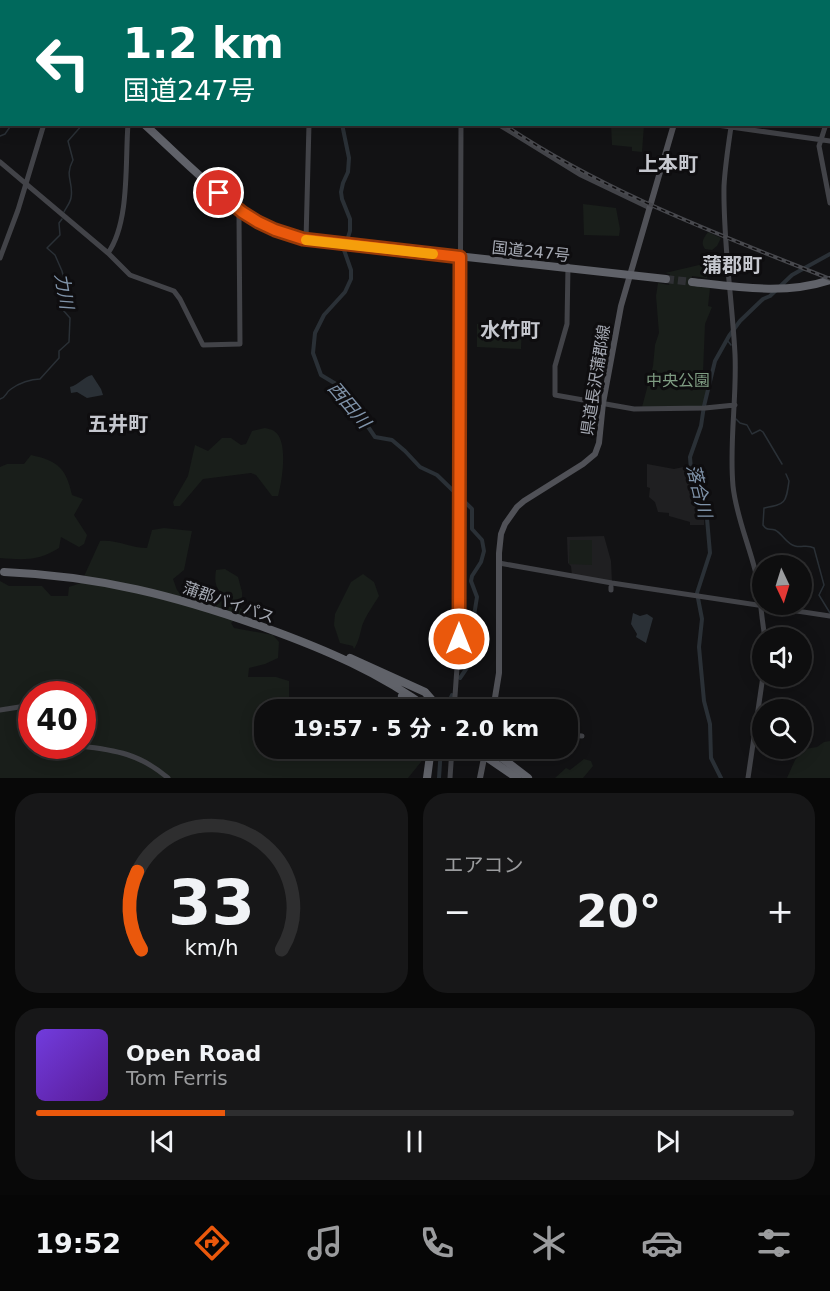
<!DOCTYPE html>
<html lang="ja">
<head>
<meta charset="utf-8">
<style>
  :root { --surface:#0e0e0f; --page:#171718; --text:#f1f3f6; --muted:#9b9c9e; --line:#2e2e2f; --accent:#ea580c }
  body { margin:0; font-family:"DejaVu Sans","Noto Sans JP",sans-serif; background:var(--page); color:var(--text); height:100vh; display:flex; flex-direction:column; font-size:22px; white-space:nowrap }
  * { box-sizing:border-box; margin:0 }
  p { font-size:20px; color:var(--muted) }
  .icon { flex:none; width:33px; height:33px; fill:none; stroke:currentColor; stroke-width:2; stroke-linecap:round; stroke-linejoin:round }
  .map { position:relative; height:778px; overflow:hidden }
  .details { display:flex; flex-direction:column; gap:15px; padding:15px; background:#080808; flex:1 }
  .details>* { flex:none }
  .hud { position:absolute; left:0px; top:0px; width:831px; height:126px; box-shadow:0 3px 15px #0003,0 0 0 2px var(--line); background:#00695c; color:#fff; overflow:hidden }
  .needle { width:39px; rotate:176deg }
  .tools { position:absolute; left:752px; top:555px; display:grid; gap:12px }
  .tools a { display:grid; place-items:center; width:60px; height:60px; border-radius:50%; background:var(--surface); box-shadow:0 3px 15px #0003,0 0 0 2px var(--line); font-size:30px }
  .speed { position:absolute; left:18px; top:681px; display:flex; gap:12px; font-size:30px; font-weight:700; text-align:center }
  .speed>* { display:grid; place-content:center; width:78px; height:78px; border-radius:50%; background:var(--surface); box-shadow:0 3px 15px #0003,0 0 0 2px var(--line); line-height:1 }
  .speed .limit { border:9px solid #d22; background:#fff; color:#111 }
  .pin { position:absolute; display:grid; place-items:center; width:51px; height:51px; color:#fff; margin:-26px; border:3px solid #fff; border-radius:50%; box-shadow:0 2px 6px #0007 }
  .me { position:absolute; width:66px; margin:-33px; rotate:0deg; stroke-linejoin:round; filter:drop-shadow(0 0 4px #0008) }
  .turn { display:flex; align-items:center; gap:21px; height:126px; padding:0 24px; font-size:27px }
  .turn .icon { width:78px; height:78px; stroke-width:2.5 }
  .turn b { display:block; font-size:42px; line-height:51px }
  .big { font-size:45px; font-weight:700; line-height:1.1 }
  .details .tile { flex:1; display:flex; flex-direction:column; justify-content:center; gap:9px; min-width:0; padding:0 21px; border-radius:24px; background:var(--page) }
  .details .dial { align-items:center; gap:0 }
  .dial svg { height:156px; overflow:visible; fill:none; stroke:var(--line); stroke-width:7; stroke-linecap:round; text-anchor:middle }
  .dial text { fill:var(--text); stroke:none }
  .song { display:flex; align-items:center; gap:18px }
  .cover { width:72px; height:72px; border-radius:9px; background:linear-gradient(135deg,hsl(260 70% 55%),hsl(270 70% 35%)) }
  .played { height:6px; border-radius:3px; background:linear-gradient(90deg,var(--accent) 25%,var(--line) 25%) }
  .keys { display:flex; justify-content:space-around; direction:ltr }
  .heat { display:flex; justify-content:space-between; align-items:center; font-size:33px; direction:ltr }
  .details .tiles { flex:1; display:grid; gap:15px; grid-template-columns:1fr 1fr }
  .tile:last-child { grid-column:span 2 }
  .trip { position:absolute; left:254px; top:699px; width:324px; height:60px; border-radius:24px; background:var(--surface); box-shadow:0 3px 15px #0003,0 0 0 2px var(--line); font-weight:700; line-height:60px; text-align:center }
  .menu { display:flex; height:96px; justify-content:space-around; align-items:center; background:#060606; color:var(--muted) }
  .menu .icon { width:42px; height:42px }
  .menu .current { color:var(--accent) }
  .menu b { font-size:27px; color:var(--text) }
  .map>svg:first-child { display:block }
</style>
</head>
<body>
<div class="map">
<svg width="830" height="778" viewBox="0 0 830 778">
  <rect width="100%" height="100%" fill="#121214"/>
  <path fill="#1f1f21" d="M647,464l27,5 14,-3 16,35v24h-14v-3l-21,-6v-3l-11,-1 -3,-10 -6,-5 1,-9 -3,-1z
    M604,536l7,25 1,22 -40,-8 -1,-9 -3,-3 -1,-26z"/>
  <path fill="#191e1a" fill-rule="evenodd" d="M611,125h33l-2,27 -10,-1v-4l-20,-2z
    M583,204l33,4 4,21 -1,7 -35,-1z
    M708,232l13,6 -4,8 -5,4 -7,-1c-5,-7 -1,-11 3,-17z
    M711,259l-4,10v9l-15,-2 -2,9 20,3 -2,18 4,1 -7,17 -2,49 7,2 1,3 -9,29h-60l11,-41 2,-21 4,-12 -3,-37 2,-13 11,2 1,-11 -5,-1 34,-8z
    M477,324l45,1 -1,24 -44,-2z
    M265,428c3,1 6,1 9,3 15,9 8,51 4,65h-6l-16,-21 -5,-2 -48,6 -23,27h-6l-1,-4 15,-26 7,-31 13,6 14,-13h9l10,7 5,-1 6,-13z
    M31,455c27,6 35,13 41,40l11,4 -9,16 13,20 -3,9 -5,3 -18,-10 -2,11c-21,13 -35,12 -59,10v-91l7,-3h17z
    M164,528l28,3 -8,39 -11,9 4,11 6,7 24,-4 37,17 -13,13 3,5 39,7 6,7 -1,16 -13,6 -16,4 -1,9h28l13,4v28l-25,1v38h44l6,3 26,-3 84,1 1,8 -17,21h-408v-197l9,5h33l9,10h17l1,-9 12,-4 19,-42c16,-2 31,7 47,7l5,-18zM32,694h50v52h-50z
    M570,540h22v25l-23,-1z
    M225,569l13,8 4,15v7l-7,2c-16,-7 -22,-13 -19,-31z
    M363,574l11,8 5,14c-6,10 -13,19 -17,30 -2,8 -3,15 -8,23l-1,-3 -13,-3 -6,-18 1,-11 16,-32z
    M359,697l12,1 13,11h-33l1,-6z
    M830,741v37h-43l8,-18 10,-11 12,-2 7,-5z
    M584,759l7,2 2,5 -10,12h-28l11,-10 4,2z"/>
  <path fill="#2a3036" d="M92,375l9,14 2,6 -16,3 -10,-6 -6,1 -1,-6c9,-2 13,-10 22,-12z
    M633,613l7,3 7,-2 6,4 -7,25 -10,-6 1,-3 -6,-10z"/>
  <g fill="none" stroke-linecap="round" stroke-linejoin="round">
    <path stroke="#2a3036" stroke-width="1.5" d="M0,136l5,-2 7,-10
      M64,212c2,-4 6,-9 7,-14 3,-16 -7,-21 2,-38l-5,-19 15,-17
      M727,340l4,5
      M0,399c7,-2 5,-6 11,-10 8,-6 20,-10 29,-10l19,-21v-7l10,-9 1,-24 -7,-8 -1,-12 4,-11 -4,-16 -7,-16 -8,-7 13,-13 -1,-12 3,-4
      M736,419l4,4 7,2 5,9 8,-4 3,2 19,32
      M786,474l3,7c-3,23 -4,23 -25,27l-1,17c4,6 6,3 12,5 8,4 11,14 20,16 7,2 12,-2 19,2l10,37 -5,10 11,18"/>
    <path stroke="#2a3036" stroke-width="4" d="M367,0v2
      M115,2l1,-2
      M342,124l7,34 -1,14 -5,11 -2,9 1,7 8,20v12l-6,19 7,20v9l-6,13 -21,23 -9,18 -2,20 8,22 15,9 5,11 19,20 15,22 17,3 13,11 15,16 17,8 35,34v20l10,11 2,11 -3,11 -9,14 -1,5 6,16 -5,31 3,28 -15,22
      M446,709l6,-14
      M439,778l2,-30
      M721,778l-10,-20 -1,-34 -6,-23 -5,-54 3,-28 -5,-26 13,-40 -4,-46 -4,-17 -11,-20 -1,-13 11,-31 3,-20 11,-45 14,-25 11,-15 23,-22 7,-3 22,-21 38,-21"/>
    <path stroke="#2f3034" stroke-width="8" stroke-dasharray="8 4" stroke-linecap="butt" d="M666,279l26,3"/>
    <path stroke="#424348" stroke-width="5" d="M543,0l19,2
      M59,2v-2
      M154,2l1,-2
      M334,2v-2
      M567,2v-2
      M687,2v-2
      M830,36v1
      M830,112v-1
      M498,124l83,51 69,33
      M710,124l120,17
      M826,124l-7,22 11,57
      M731,127c-3,20 -6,40 -7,59 -1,56 8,112 11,168 2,45 -6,88 -2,132 3,29 15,56 22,84 5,21 6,45 10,68
      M0,162l108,91 22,22 44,16 6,8 23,46 37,-1 -1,-128 5,-8
      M306,240l3,-116
      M108,253c22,-31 17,-91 20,-129
      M0,258l18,-48 26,-86
      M568,266l-1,58 -12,42v29l79,14 71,-1 30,-3
      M499,563l113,20 218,33
      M611,590v-3
      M0,710l32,-5
      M454,710l5,-71 2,-515
      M567,735l15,1
      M80,746c36,4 60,8 88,32
      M450,778l2,-30
      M748,778l15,-102"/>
    <path stroke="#505157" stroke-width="6" d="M465,2v-2
      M493,710l6,-37v-120l2,-19 4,-10 12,-17 7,-6 59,-37 12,-10 4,-11 4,-40 18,-97 53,-182
      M480,778l6,-30"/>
    <path stroke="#606269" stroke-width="8" d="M11,0l1,2
      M144,124c50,45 92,95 159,115l363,40
      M692,282c45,5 94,13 138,-2
      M4,572c95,4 173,24 262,56 58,21 115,45 164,82
      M350,658l75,34 7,8 1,10
      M402,696l13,14
      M436,710l7,-2 6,2
      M489,748l39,30
      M427,778l4,-30"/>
    <g stroke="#47484d" stroke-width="4">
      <path id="rail" d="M323,0l2,2
        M503,124c101,68 215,110 327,155"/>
    </g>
    <use href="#rail" stroke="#0e0d0f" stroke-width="1.5" stroke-dasharray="4.5" stroke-linecap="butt"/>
    <path stroke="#606269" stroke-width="8" d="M473,748l44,30"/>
  </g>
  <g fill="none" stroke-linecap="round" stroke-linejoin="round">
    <g stroke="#983908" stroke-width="15">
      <path id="route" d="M219,193l23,19 16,10 17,8 28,9 157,18 -1,382"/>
    </g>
    <use href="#route" stroke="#ea580c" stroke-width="10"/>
    <path stroke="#f59e0b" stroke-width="10" d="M306,240l127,14"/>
  </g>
  <g text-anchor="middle" stroke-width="6" stroke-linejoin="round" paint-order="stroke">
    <g font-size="16" fill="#a5a9b3" stroke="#0e0d0f">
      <text transform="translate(531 251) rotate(6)" y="6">国道247号</text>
      <text transform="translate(595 380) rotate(-81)" y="6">県道長沢蒲郡線</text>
      <text transform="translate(229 602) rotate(19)" y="6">蒲郡バイパス</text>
    </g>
    <g font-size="16" fill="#7e9c82" stroke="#0e0d0f">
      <text x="678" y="386">中央公園</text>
    </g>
    <g font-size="18" font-style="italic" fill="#8094aa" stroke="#0e0d0f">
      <text transform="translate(64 291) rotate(80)" y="6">力川</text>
      <text transform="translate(349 405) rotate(50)" y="6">西田川</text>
      <text transform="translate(699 491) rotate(76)" y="6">落合川</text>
    </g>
    <g font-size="20" font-weight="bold" fill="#c6c8cf" stroke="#0e0d0f">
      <text x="668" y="171">上本町</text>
      <text x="732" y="272">蒲郡町</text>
      <text x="510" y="337">水竹町</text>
      <text x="118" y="431">五井町</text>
    </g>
  </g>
</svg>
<div class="tools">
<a><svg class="needle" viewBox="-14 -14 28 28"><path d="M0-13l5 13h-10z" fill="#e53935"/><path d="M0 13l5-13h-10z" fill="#9b9c9e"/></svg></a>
<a><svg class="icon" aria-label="sound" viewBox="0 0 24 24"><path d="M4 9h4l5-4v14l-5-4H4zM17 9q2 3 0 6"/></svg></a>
<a><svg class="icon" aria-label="search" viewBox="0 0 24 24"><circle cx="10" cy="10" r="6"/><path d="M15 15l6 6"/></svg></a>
</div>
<div class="speed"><div class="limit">40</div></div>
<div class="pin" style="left:219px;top:193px;background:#d93025"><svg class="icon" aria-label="arrive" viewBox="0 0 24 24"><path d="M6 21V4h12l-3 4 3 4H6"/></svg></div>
<svg class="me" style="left:459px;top:639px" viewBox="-20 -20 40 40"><circle r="17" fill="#ea580c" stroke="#fff" stroke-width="3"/><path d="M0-11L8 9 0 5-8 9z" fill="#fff"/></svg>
<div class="trip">19:57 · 5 分 · 2.0 km</div>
<div class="hud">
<div class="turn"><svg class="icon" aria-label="left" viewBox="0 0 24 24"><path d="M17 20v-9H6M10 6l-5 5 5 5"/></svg><div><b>1.2 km</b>国道247号</div></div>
</div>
</div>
<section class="details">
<div class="tiles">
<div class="tile dial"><svg viewBox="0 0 100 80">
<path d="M14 69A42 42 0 1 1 86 69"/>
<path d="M14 69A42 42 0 0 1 12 29" stroke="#ea580c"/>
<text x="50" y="56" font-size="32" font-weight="700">33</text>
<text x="50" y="72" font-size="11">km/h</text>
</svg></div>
<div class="tile"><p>エアコン</p>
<div class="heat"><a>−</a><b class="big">20°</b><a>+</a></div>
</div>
<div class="tile">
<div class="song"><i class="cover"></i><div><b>Open Road</b><p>Tom Ferris</p></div></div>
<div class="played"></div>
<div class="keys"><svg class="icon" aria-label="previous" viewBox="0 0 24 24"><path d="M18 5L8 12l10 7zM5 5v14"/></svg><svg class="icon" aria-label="pause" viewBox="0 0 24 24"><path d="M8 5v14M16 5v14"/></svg><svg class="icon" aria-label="next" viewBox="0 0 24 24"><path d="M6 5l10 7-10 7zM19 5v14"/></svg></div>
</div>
</div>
</section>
<nav class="menu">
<b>19:52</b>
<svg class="icon current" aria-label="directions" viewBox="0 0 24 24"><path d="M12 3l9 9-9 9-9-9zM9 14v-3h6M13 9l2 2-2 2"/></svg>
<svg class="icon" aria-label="music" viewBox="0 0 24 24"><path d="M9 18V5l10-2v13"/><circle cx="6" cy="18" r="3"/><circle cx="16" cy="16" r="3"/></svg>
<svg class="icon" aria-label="phone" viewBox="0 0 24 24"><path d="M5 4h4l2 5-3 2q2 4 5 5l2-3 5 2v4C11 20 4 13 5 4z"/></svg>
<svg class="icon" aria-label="climate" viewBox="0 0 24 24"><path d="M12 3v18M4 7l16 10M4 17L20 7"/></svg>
<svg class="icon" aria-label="car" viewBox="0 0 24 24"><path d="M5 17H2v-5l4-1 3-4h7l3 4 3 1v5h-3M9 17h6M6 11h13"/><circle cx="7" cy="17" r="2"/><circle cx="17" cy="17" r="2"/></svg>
<svg class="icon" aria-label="filters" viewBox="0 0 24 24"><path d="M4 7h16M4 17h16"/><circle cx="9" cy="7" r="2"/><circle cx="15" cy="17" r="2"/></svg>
</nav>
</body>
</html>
